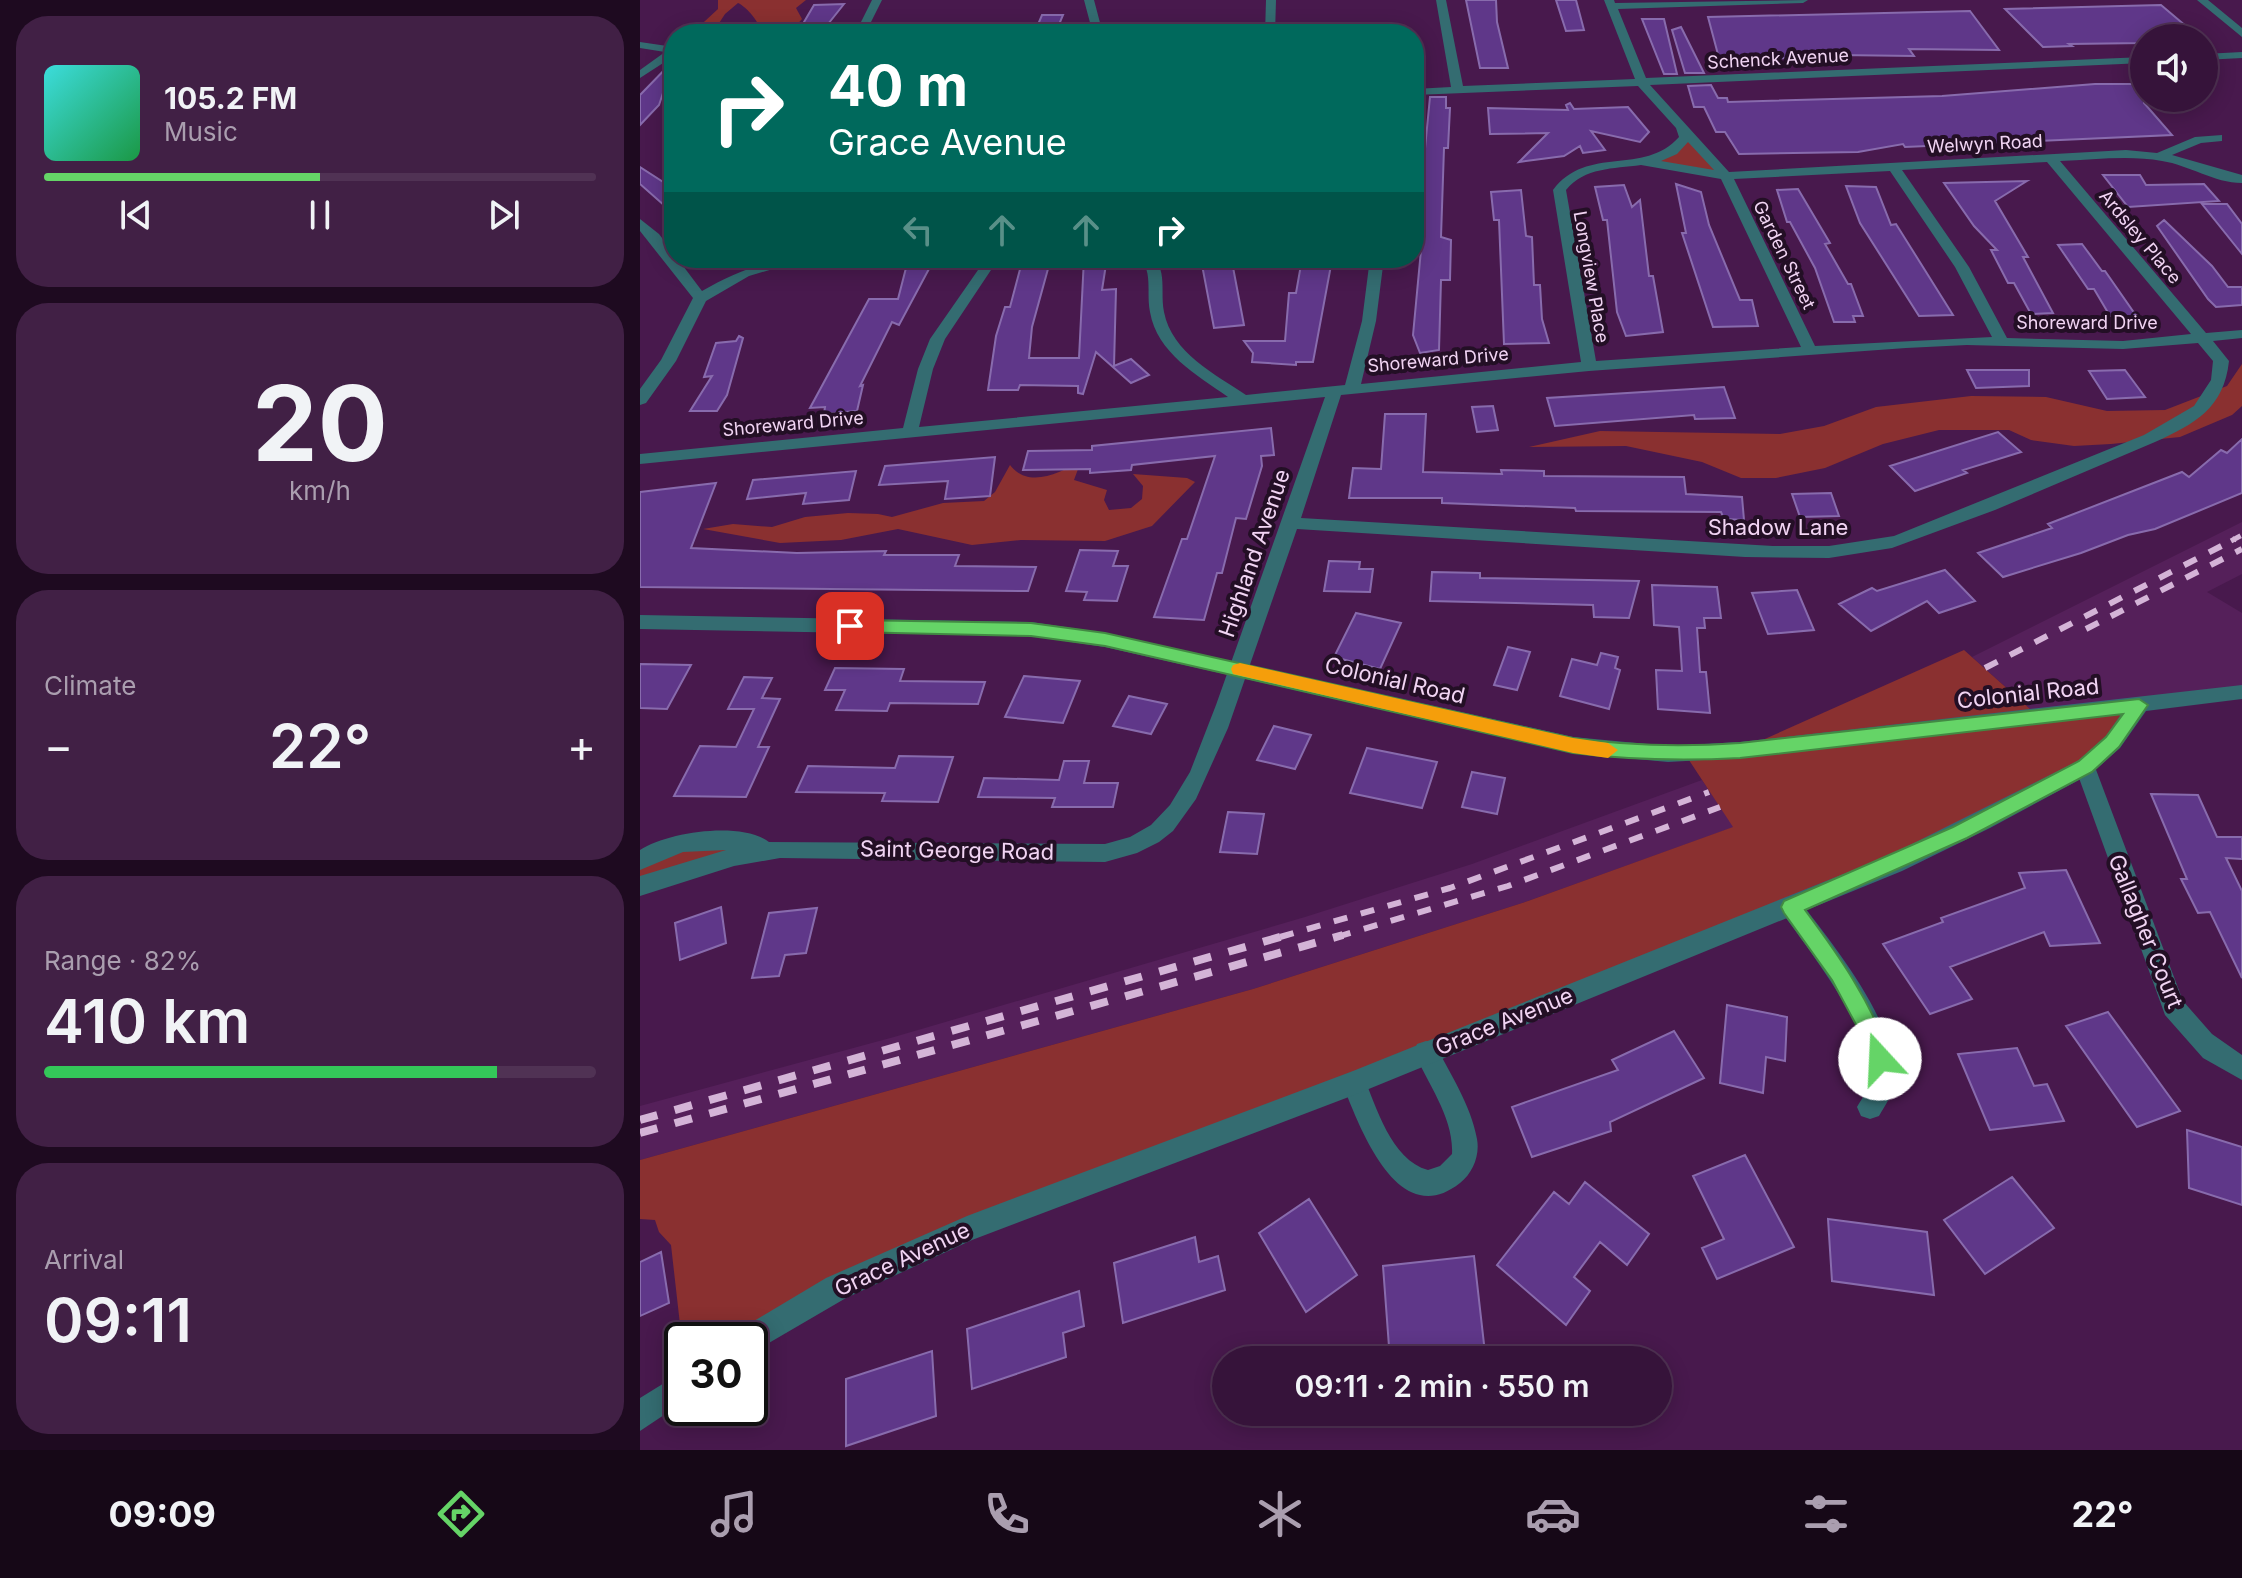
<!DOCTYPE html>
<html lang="en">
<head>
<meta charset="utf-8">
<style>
  :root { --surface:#36133a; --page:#412045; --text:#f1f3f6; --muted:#aa9eaf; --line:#503254; --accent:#65d467 }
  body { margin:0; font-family:Inter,sans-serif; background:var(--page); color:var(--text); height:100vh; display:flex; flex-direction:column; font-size:30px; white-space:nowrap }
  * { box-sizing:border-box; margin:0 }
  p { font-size:26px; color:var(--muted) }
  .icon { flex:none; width:44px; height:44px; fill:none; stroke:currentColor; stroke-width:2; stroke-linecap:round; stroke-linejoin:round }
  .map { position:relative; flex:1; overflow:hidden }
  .panel { display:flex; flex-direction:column; gap:16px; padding:16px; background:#1e0a20; width:640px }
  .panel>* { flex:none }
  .guide { position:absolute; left:24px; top:24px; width:760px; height:244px; border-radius:32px; box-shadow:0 4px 20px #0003,0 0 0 2px var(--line); background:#00695c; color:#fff; overflow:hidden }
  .fabs { position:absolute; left:1490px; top:24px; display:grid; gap:16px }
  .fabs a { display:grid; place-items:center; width:88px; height:88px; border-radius:50%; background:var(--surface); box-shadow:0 4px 20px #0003,0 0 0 2px var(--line); font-size:40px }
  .speed { position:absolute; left:24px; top:1322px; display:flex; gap:16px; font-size:40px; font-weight:700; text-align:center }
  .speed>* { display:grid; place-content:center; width:104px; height:104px; border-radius:50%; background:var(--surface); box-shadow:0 4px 20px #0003,0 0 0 2px var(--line); line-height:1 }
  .speed .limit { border:4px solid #111; border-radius:12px; background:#fff; color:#111 }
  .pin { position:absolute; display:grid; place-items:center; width:68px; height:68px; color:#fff; margin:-34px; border-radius:16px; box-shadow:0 4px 12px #0006 }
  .me { position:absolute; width:88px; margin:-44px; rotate:340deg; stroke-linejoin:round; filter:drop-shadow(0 0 6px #0008) }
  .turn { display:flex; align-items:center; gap:28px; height:168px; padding:0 32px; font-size:36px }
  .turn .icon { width:104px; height:104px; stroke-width:2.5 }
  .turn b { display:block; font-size:56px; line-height:68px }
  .lanes { display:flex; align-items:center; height:76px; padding:0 32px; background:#0003; justify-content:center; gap:40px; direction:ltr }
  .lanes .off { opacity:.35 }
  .big { font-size:60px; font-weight:600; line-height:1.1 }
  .panel .card { flex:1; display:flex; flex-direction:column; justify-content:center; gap:12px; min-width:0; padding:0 28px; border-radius:32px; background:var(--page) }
  .panel .dial { align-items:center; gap:0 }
  .dial b { font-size:104px; line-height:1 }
  .song { display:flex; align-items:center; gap:24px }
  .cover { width:96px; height:96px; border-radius:12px; background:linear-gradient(135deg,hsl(180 70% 55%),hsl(140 70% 35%)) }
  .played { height:8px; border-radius:4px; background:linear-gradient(90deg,var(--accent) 50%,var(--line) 50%) }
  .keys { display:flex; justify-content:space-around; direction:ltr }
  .heat { display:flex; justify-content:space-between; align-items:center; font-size:44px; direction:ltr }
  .charge { height:12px; border-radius:6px; background:linear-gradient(90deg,#34c759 82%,var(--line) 0) }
  .trip { position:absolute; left:572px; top:1346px; width:460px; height:80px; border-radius:40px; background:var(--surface); box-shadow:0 4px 20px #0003,0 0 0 2px var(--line); font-weight:600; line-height:80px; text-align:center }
  .tabs { display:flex; height:128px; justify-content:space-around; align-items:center; background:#160817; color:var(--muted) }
  .tabs .icon { width:56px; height:56px }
  .tabs .current { color:var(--accent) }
  .tabs b { font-size:36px; color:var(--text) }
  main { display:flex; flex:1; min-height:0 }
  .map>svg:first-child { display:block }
</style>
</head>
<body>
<main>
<section class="panel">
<div class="card">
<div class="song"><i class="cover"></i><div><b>105.2 FM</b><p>Music</p></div></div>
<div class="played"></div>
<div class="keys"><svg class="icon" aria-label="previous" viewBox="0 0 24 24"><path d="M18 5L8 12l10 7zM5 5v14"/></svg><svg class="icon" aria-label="pause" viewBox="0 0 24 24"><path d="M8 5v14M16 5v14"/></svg><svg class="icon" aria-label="next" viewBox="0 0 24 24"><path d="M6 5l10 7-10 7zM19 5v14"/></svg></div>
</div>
<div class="card dial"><b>20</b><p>km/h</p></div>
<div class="card"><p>Climate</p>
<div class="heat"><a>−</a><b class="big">22°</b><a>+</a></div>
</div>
<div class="card"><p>Range · 82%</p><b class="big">410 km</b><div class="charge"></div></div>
<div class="card"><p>Arrival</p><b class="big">09:11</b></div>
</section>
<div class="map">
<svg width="1602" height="1450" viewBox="0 0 1602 1450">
  <rect width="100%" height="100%" fill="#48194d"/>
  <path fill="#55205a" d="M1602,522v52l-35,18 35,21v78l-204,25 -66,-59z
    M1062,780l32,47 -206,74 -275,88 -613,171v-54l254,-69 411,-120 167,-53z"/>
  <path fill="#8a3030" d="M78,0h88l-10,8 6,11c-12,14 -23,15 -41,15 1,-9 -14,-27 -23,-31l-13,11 -13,20h-21l27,-25z
    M1045,138l41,38 -83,-14z
    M1602,364v42l-10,9 -52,22 -69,7 -37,2 -43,-6 -22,-10h-70l-56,14 -58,24 -49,10h-35l-39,-16 -76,-16 -97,1 71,-16 180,3 44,-8 52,-19 95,-11 75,1 61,14 58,-1 62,-24z
    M441,461l-7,19 33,10 -3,10 5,10 22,-2 11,-9 1,-13 -10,-12 54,4 8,4 -43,44 -47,15 -84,-1 -49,5 -74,-16 -57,11 -61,3 -77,-14 30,-5 39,3 33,-10 43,-4 30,1 14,3 51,-14 41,-2 11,-9 15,-27c18,24 50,8 71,-4z
    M1324,650l74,66 101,-11 -26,37 -131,80 -842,339 -391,179 -67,2 -11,-97 -12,-13 -4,-12 -15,-1v-59l613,-171 275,-88 205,-74 -48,-73 55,-4z
    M117,848l-117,35v-19l27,-15z"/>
  <path fill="#5f3789" stroke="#886bad" stroke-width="2" d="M826,0h30l1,22 11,46h-28z
    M916,0h20l8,30 -18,1z
    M204,4l-24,30h-23l17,-29z
    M1521,5l39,33h-56v5l-75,1 3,2 -29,1 -38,-38z
    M1330,11l29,39 -90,-1 5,7 -76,-1 -118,7 -12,-45z
    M402,15h21l-8,19h-21z
    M1002,19h22l13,55h-13z
    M1041,27l23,46h-19l-13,-43z
    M34,60l-15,45 -19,20v-30z
    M1455,84h49v19l28,32 -267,12 -2,-3 -45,8 -119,2 -14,-22h-9l-12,-25h-10l-6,-21 23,-1 7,13h9l1,4 214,-6z
    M790,97h16v11h4l-2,40h-4l-3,89 10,3 -1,40h-9l-2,70 -19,3 -7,-18 8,-85 -1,-50z
    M930,103l4,6 54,-2 21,25 -9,10 -49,-11 14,19 -22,3 -3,-7 -16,10 -45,6 29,-29 -58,1 -2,-26 80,2 -2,-5z
    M0,167l34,22v25l-34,-30z
    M1463,175h37l6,10 58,-1 15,17 -91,6z
    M1387,181l-32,20 33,56h-5l30,56 -22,1 -17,-31h-6l-17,-33h6l-23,-24 -30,-43z
    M1036,184l25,8 8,33 31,75h12l6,26 -45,1 -31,-94h4z
    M984,185l8,22 8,-7 9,76h4l10,56 -37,4 -9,-24 -10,-92h-4l-8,-33z
    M1206,186l30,1 15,38 5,-1 57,91 -34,1 -59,-93z
    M1158,189l32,54 -5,1 23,40h3l12,32h-10l2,6h-21l-19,-54 -25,-46h-3l-10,-32z
    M881,190l5,46 6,1 2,48h6l2,34 7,24 -45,1 -5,-124h-5l-3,-28z
    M1562,204h25l15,20v30z
    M1524,220l48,46 16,21h14v18l-26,2 -8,-8 -51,-73z
    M1442,244l20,27h3l32,46 -27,-1 -16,-27h-6l-30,-44z
    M383,258h28l-19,69 -3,31h50l5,-100h23l-5,32 14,-1 -2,77 17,-7 18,16 -18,8 -35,-31 -13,42 -5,-1v-7l-58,-1 -2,5h-30l8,-54 9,-29h5z
    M662,259l30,1 -19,102h-17v3l-44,-3 1,-9 -9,-12h41l4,-48h7z
    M592,262l12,63 -30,3 -12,-63z
    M290,267l-31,58 -7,-3 -32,64 3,-1 -6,26 -33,3 1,-7 -15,1 59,-109h29l8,-31z
    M99,336l4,2 -16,57 -10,16h-27l22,-35 -8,1 12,-34 20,-2z
    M1327,370h62v16l-53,2z
    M1485,370l20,27 -38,2 -18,-28z
    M1084,387l11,31 -40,1 -1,-4 -139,11 -8,-28z
    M853,406l5,24 -21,2 -5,-25z
    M745,414h41l-3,58 79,2 -1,-4 43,1v5l140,1 2,17 56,3 2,23 -20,-1 -3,-7 -145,-1 -1,-3 -133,-5v-5h-93l4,-30 28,1z
    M631,428l3,27 -13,1 1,10 -16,53 -10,-1 -14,55h-5l-13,47 -50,-3 28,-78h5l28,-83 -83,9 -1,5 -41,3v-4l-67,1 5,-19 64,-1v-4z
    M1358,432l23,20 -58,18 4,3 -52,18 -25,-25z
    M1602,439v54l-87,36 -27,6 -47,18 -78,24 -25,-24 74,-25 -4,-4 134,-52 7,5 32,-27 6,3z
    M355,457l-5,39 -45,3 3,-18 -69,4 6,-19z
    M216,471l-7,29 -46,4 3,-11 -59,6 6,-19z
    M76,483l-25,65 106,5 89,-2 -2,4h75l-4,11 81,1 -8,24 -388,-4v-95z
    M1191,493l8,23 -39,1 -8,-23z
    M440,550l38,1 -5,15h15l-11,35 -33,-1 3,-8 -21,-1z
    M689,561l31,1 -1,7h14l-3,23 -46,-1z
    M1305,570l30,31 -36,12 -12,-12 -56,30 -32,-27 33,-16 5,3z
    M792,572l48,1v5l159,3 -10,37 -35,-1 -1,-12 -163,-4z
    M1012,585l65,2 4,31h-17l1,10h-8l3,44h6l4,41 -52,-4 -2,-39 26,1 -3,-44 -25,-2z
    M1157,590l17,40 -46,4 -16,-41z
    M716,613l45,10 -21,46 -46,-12z
    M868,647l22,5 -13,38 -23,-5z
    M961,653l17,4 -3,11 5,2 -11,39 -49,-13 12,-37 25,6z
    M0,664l51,1 -24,44 -27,-1z
    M195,668l69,1 -4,12 85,1 -7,22 -88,-1 -3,8 -51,-1 9,-20h-20z
    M384,676l56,5 -17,42 -58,-6z
    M104,677l28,1 -10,20 18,1 -22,48h11l-23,50 -72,-1 26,-50 36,1 18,-38h-26z
    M489,696l38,8 -16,30 -38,-8z
    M634,726l37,9 -16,34 -38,-9z
    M727,748l70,14 -15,46 -72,-15z
    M259,756l54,1 -15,45 -56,-1 3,-8 -89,-1 12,-26 87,2z
    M424,761h25l-5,22h34l-5,24h-61l3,-9 -77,-1 6,-19 75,2z
    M832,772l33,6 -8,36 -35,-7z
    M1511,794l47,1 19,42h25v22l-16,-1 16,33v87l-32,-66 -12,1 -17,-34h6z
    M588,812l36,2 -7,40 -37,-2z
    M1426,870l34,73 -50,3 -6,-14 -94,35 22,32 -42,15 -47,-70 60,-22 -2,-4 84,-30 -6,-15z
    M81,907l5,36 -46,17 -5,-37z
    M177,908l-11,45 -21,2 -6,21 -27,2 17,-65z
    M1087,1005l60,12 -2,44 -19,-4 -3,36 -43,-10z
    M1468,1012l72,99 -43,16 -71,-101z
    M1034,1031l30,47 -94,44 1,9 -79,26 -20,-50 106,-37 -6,-10z
    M1377,1048l17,38 13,-2 17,37 -74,9 -32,-76z
    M1547,1130l55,17v58l-53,-17z
    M1105,1155l49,92 -77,32 -15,-31 22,-9 -31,-63z
    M1372,1177l42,51 -69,46 -41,-54z
    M945,1182l64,52 -22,31 -27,-23 -26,35 16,14 -24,34 -69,-60 57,-73 15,12z
    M669,1199l48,76 -51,37 -47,-79z
    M1188,1219l99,13 7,63 -102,-14z
    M555,1237l4,25 19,-6 7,34 -102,33 -9,-60z
    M21,1252l8,51 -29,13v-54z
    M834,1256l11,97 -56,7h-39l-7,-94z
    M439,1291l5,35 -21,7 3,24 -94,32 -5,-60z
    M292,1351l4,65 -90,30v-67z"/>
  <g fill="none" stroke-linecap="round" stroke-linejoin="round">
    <path fill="#346c71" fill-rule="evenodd" d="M232,0h10l-17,34h-10z
      M444,0h10l9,34h-10z
      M626,0h10l-1,34h-10z
      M796,0h10l17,86 172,-7 -31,-79h10l1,3 193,-3 -5,3 -185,6 28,69 498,-21v6l-494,22 79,87 397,-22 31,3 38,-16 27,-2v6l-21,2 -29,12 70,20v8c-28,0 -53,-18 -80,-22 -33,-6 -69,-1 -102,0l146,172 36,-3v8l-29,3 16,20c-5,47 -34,63 -74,81l-160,68 -103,38 -63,10 -84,-1 -448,-28 -69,199 -32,71 -23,32 -14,11 -22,11 -32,9 -325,-4 -46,8 -94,30v-20l86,-26 -43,2 -43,18v-20c28,-18 101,-29 129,-8l336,2 25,-7 21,-12 19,-20 20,-33 26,-67 109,-308 -685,67v-10l263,-26 15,-59 12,-30 48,-69 3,-6 -2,-6h14l2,6 -50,75 -12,30 -14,58 309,-30c-31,-22 -71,-44 -78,-85 -4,-20 3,-36 -9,-54h14c12,18 5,34 9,54 8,41 51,62 82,83l99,-10 17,-64 8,-63h14l-8,63 -15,63 220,-22 -28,-172c35,-46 90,-13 126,-53l-3,-9 -38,-42 -224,9v-6l37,-2zM1048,142l26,28 -53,-9 16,-7zM1407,162l144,172 -68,7 -116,-3 -38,-71 -67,-97zM1001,165l80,14 80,168 -205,14 -30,-171c19,-23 47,-21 75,-25zM1250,171l65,96 37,70 -177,9 -81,-167zM1558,343l15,18 -2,19 -17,26 -50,29 -250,101 -65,10h-56l-472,-28 40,-123 248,-24 317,-23 61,-3 156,4z
      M1557,0h11l34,28v9z
      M0,42l34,5v9l-34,22v-8l25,-18 -25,-4z
      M1602,52v6l-38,2v-6z
      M0,219l19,15 43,57c35,-20 67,-33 108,-33l-61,18 -43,25 -30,60 -30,42 -6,2v-16l21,-29 32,-62 -53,-67z
      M1445,759l7,2 3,6 88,234 29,33 30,21v25l-39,-22 -38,-43 -90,-248 3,-6z
      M1151,897l8,3c34,45 100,124 95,183 -1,12 -9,22 -15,33l-9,3 -9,-3 -4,-9c4,-7 10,-15 13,-22 12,-42 -63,-138 -87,-171l-3,-7 3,-7z
      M786,1041l9,3c15,30 36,61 42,95 3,16 -4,34 -17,44 -63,50 -101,-58 -118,-100l3,-8 9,-4 9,4c13,31 28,85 65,95l12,-4 12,-12c2,-36 -24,-70 -38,-102l3,-8z"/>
    <path fill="#346c71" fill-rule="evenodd" d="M0,615l391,7 74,11 468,104 95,9 72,-4 502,-57v14l-96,12 -26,37 -28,25 -102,55 -88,43 -548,224 -382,145 -126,58 -96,56v-14h-15l4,-10 87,-52 141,-62 386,-145 533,-214 192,-96 28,-25 16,-23 -382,45 -72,4 -95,-9 -468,-106 -74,-11 -391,-7z
      M42,1372v31l-42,28v-33z"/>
    <path stroke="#d4b4d7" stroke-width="5" stroke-dasharray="11 11" stroke-linecap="butt" d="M1591,541l11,-6"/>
    <path stroke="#d4b4d7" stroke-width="6" stroke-dasharray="14 14" stroke-linecap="butt" d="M1446,629l156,-80
      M1345,668l250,-129
      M640,937l170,-49 259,-96
      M697,937l171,-51 212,-79"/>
    <path stroke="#d4b4d7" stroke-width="8" stroke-dasharray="18 18" stroke-linecap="butt" d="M0,1120l647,-185
      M0,1133l703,-198"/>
  </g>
  <path fill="#65d467" stroke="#428a43" stroke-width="2" d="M210,620l181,3 74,10 468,105c56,8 111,9 167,5l399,-44 9,6 -29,42 -27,25 -125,66 -162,72c35,47 67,93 86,149l-4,7 -7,3 -8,-3 -12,-34 -28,-52 -48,-67 -3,-6 3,-6 169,-74 126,-66 27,-24 17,-23 -383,44c-56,3 -110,2 -167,-5l-468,-107 -74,-10 -181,-4 -8,-6z"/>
  <path fill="#f59e0b" d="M600,663l333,75 35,5 10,7 -10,8 -35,-5 -340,-79 -2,-5 2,-4z"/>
  <g text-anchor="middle" stroke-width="8" stroke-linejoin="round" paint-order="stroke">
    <g font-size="18" fill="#f1d4f3" stroke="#230f25">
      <text transform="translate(1138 59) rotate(-3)" y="6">Schenck Avenue</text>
      <text transform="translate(1345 144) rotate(-3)" y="6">Welwyn Road</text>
      <text transform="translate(1500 237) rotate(50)" y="6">Ardsley Place</text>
      <text transform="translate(1144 255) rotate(64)" y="6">Garden Street</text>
      <text transform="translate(951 277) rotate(80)" y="6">Longview Place</text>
      <text x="1447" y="329">Shoreward Drive</text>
      <text transform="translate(798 360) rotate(-5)" y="6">Shoreward Drive</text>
      <text transform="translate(153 424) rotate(-5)" y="6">Shoreward Drive</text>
    </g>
    <g font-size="22" fill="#f1d4f3" stroke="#230f25">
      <text x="1138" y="535">Shadow Lane</text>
      <text transform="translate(614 553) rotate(-71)" y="8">Highland Avenue</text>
      <text transform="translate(755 680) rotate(13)" y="8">Colonial Road</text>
      <text transform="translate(1388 693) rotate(-6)" y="8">Colonial Road</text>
      <text transform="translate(317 850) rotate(1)" y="8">Saint George Road</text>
      <text transform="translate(1506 931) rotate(68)" y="8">Gallagher Court</text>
      <text transform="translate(864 1021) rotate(-22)" y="8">Grace Avenue</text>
      <text transform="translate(262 1259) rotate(-25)" y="8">Grace Avenue</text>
    </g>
  </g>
</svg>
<div class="fabs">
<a><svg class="icon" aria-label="sound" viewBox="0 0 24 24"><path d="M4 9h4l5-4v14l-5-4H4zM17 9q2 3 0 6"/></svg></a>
</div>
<div class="speed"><div class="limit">30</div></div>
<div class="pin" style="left:210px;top:626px;background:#d93025"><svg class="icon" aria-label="arrive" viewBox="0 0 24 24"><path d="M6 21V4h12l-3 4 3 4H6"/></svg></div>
<svg class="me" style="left:1240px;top:1059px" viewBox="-20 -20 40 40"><circle r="19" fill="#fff"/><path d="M0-13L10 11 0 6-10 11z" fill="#65d467"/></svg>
<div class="trip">09:11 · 2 min · 550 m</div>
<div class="guide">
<div class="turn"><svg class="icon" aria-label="right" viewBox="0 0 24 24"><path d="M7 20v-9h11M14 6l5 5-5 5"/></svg><div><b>40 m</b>Grace Avenue</div></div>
<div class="lanes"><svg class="icon off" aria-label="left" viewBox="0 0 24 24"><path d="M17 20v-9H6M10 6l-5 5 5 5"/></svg><svg class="icon off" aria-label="ahead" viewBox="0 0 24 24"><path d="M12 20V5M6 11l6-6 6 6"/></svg><svg class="icon off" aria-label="ahead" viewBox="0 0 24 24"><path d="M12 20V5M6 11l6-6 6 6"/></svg><svg class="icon" aria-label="right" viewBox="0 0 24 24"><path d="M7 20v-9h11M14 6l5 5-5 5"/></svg></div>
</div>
</div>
</main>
<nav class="tabs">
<b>09:09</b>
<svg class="icon current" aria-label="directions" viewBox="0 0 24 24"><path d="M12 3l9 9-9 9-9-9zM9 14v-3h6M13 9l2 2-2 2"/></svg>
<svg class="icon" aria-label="music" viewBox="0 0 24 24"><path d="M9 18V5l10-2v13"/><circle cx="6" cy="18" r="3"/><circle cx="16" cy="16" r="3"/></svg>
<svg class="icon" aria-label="phone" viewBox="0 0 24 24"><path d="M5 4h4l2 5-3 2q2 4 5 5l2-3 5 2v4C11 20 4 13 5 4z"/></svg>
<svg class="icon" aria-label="climate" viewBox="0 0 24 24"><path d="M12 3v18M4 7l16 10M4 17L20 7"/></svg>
<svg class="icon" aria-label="car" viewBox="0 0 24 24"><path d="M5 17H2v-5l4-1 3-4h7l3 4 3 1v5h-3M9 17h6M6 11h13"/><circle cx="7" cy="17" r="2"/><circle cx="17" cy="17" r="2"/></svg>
<svg class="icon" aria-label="filters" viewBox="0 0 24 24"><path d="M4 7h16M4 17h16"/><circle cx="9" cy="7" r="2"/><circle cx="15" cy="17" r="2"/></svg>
<b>22°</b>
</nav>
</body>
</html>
